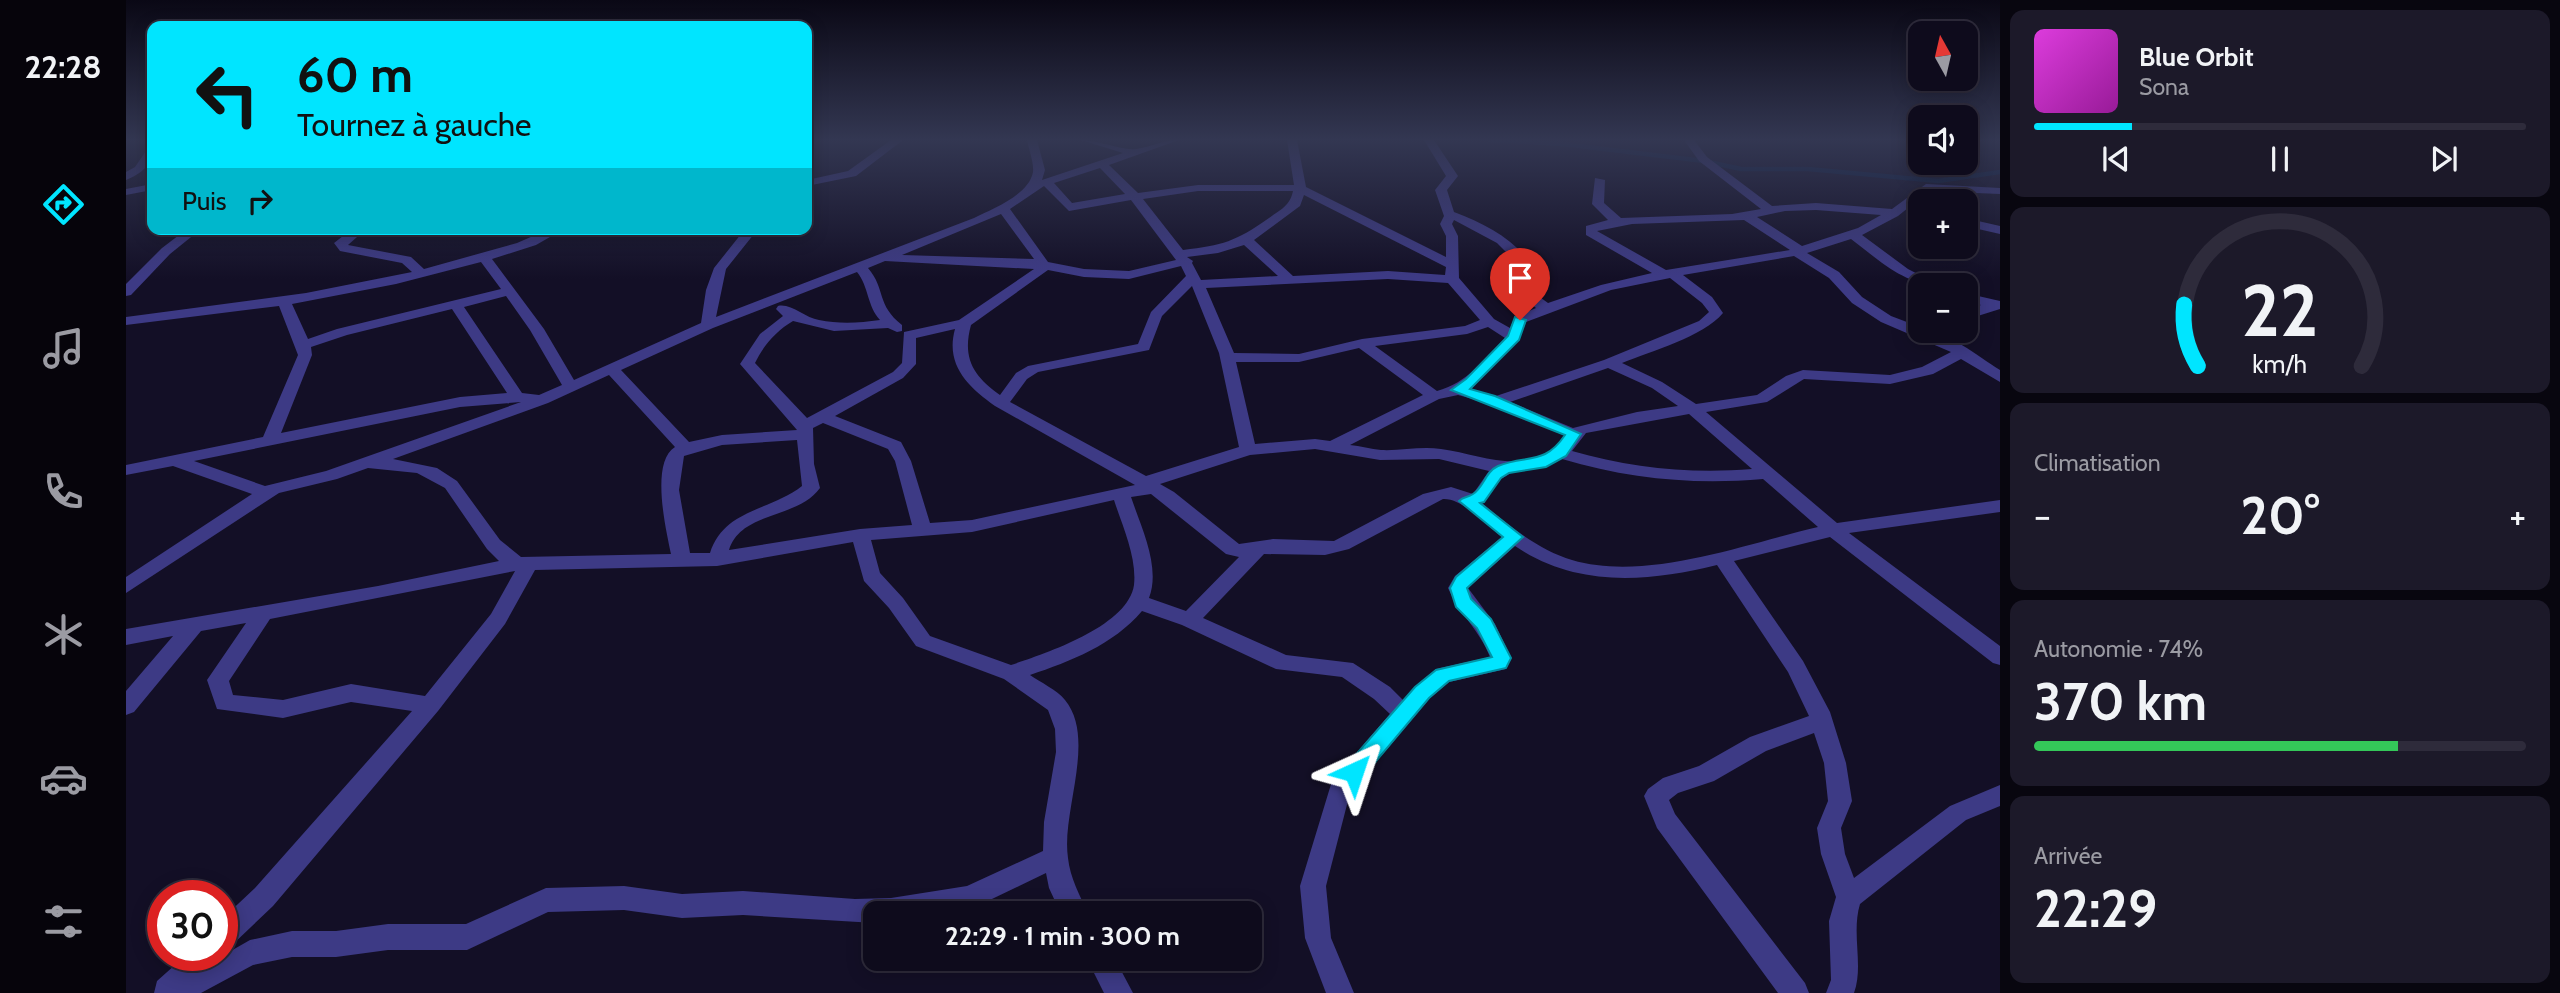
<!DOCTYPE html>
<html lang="fr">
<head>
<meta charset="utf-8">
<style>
  :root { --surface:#0e0b1c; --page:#1c1929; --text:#f1f3f6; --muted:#9b9ba3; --line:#2e2b3b; --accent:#00e5ff }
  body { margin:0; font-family:Cabin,sans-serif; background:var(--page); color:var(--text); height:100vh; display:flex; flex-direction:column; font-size:26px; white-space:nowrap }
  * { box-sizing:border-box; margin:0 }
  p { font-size:23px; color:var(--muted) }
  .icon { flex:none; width:38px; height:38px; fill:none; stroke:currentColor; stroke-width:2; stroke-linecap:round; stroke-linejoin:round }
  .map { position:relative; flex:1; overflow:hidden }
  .drawer { display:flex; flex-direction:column; gap:10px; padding:10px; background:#08060f; width:560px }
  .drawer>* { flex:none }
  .guide { position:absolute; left:21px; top:21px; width:665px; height:214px; border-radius:14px; box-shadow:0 4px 18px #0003,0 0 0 2px var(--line); background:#00e5ff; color:#111; overflow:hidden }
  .needle { width:46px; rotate:352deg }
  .buttons { position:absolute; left:1782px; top:21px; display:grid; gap:14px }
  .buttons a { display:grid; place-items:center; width:70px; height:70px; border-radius:14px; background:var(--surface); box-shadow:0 4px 18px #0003,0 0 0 2px var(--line); font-size:35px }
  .speed { position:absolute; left:21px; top:880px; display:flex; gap:14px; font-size:35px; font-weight:700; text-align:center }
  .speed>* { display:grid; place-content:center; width:91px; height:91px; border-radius:50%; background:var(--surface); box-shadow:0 4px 18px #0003,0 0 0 2px var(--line); line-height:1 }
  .speed .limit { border:10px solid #d22; background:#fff; color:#111 }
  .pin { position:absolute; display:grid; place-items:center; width:60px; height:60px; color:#fff; margin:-72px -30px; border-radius:50% 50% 50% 0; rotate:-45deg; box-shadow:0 0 7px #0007 }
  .pin .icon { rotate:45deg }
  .me { position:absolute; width:77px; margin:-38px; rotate:42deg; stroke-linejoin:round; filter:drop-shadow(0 0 5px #0008) }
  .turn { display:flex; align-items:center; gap:24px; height:147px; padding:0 35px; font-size:32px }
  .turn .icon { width:91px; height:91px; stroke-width:2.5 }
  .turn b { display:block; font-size:49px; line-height:60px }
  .then { display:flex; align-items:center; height:66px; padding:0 35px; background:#0003; gap:14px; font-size:26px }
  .big { font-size:52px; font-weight:700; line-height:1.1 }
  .drawer .card { flex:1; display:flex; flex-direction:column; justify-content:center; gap:10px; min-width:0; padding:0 24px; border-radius:14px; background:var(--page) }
  .drawer .dial { align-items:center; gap:0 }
  .dial svg { height:182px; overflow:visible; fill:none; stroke:var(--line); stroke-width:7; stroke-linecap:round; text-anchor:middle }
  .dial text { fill:var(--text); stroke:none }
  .song { display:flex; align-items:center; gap:21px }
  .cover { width:84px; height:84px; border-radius:10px; background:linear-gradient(135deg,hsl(300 70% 55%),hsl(300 70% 35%)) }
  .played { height:7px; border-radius:4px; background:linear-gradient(90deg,var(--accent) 20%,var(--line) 20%) }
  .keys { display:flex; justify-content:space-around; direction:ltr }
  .heat { display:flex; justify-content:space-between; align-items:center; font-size:38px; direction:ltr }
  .charge { height:10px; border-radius:5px; background:linear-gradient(90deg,#34c759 74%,var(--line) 0) }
  .trip { position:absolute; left:737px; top:901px; width:399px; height:70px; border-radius:14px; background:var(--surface); box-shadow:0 4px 18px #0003,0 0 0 2px var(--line); font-weight:700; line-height:70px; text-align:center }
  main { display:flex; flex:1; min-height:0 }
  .tab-bar { display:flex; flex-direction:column; width:126px; justify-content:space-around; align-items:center; background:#06040b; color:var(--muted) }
  .tab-bar .icon { width:49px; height:49px }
  .tab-bar .active { color:var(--accent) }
  .tab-bar b { font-size:32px; color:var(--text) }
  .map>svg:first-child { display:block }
</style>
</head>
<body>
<main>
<nav class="tab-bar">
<b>22:28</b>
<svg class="icon active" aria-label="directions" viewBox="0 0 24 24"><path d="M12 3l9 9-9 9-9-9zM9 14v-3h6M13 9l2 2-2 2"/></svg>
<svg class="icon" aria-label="music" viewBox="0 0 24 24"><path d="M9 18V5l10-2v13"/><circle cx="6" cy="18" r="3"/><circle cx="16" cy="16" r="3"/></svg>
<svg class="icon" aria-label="phone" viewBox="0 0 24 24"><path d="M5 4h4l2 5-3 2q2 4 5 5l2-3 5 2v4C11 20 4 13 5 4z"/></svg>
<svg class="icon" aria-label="climate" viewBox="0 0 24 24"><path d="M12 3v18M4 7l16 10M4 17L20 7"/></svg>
<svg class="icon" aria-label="car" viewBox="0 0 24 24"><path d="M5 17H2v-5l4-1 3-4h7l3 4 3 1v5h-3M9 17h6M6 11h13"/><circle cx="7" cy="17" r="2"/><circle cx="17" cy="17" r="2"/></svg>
<svg class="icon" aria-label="filters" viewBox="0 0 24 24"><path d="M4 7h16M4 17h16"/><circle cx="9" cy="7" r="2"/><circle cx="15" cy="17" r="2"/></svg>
</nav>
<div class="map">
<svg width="1874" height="993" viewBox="0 0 1874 993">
  <rect width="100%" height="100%" fill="#130f26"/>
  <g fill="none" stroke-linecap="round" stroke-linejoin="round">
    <path stroke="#0a1f44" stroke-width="4.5" d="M1365,140l71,4 142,17 37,8h67l130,12 62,-9"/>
    <path fill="#3d3a85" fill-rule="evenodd" d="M765,140h12l-47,36 -49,10v-6l41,-9z
      M901,140h10l8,30 -3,10 81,-27 -42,-13c17,0 42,11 55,9 15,-2 27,-9 43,-9l-70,25 29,28 60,-8h96l-7,-45h10l9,47 140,70v-21l-6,-12 4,-8 -9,-26 11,-14 -22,-36h10l24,36 -11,14 7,22c31,12 59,26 78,53l-6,22 22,16 53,-18 51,-12 -66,-38v-9l22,-6 -16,-16 3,-26 10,2 -1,23 17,15 111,-4 29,-5 -62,-48 -15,-21h10l13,17 65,49 44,-3 76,6 34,-25 74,4v6l-71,-3 -31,25 -36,19 46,34 31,16c-35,0 -60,-25 -88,-46l-44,14 32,19 23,25 29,19 29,11v4c29,0 57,25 80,39v12l-39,-23 -28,15 -43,10 -86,-5 -37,23 -61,10 131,111 163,-23v12l-151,21 151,113v19l-7,-2 -163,-126 -96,24 69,100 27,51 16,51 6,38 -11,27 4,26 9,24 96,-72 50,-21v21l-34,14 -106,84c-9,30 4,61 -6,89h-28l5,-13 -2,-59 7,-24 -15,-43 -4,-26 11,-27 -4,-38 -10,-30 -48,18 -52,30 -36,12 -9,7 6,14 130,169 4,10h-31l-121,-165 -13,-32 4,-7 15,-11 36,-12 51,-29 59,-21 -21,-44 -71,-107c-69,17 -141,23 -202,-19l-47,42 27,36 16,34 -5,11 -57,13 -19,16 -80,95 -24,93 5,52 23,55h-28l-21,-55 -5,-52 32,-105 58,-67 -16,-15 -32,-22 -66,-8 -94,-44 -40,-14c-29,34 -71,50 -112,64 10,7 27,15 35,25 32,39 -4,112 3,158 2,20 12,37 20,56h-27l-12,-26 -3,-15 -77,37 -22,4h-72v9l-132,-8 -61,3 -58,-8 -76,2 -81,38h-79l-52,7h-44l-39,8 -52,28h-47l3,-12 28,-25h37l28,-16 42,-9h44l52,-7h78l80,-36 78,-2 58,8 61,-3 112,8 36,-1 76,-12 76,-35 1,-29 12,-70 -1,-23 -7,-19 -44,-31 -88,-33 -27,-38 -25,-27 -11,-39 -136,24 -182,4 -30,54 -67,87 -165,195 -42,40 -9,4v-31l33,-31 157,-177 -61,-9 -68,16 -66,-9 -10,-29 39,-57 -45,8 -67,81 -8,3v-24l47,-55 -47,9v-16l252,-43 121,-25 -12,-12 -42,-61 -28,-15 -49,-5 -31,11 -58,14 -153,100v-16l126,-83 -79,-28 -47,9v-10l137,-28 35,-82 -19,-49 -153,19v-8l180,-24 106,-21 -10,-9 -62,-12 -6,-8 18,-14h14l-18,16 63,12 13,12 93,-26 32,-14h15l-28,16 -44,14 52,70 30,51 127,-57 5,-33 8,-22 31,-39h13l-32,40 -10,48 258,-99c18,-9 55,-23 59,-46 1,-9 -4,-22 -6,-32zM974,168l25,26 -53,9 -18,-20zM918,186l25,25 62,-11 45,60 -47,11 -45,-2 -36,-7 -38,-53zM1072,191h95c-3,15 -13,19 -24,27 -34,24 -46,27 -86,32l-40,-51zM1178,195l142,72 -1,8 -57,-4 -95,5 -39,-36 46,-34zM1690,210l65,5 -23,13 -56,18 -45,-29 28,-6zM875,214l33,45 -132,-4zM1328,220l43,23 22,22 -7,23 24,20 -21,9 -5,11 -16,-9 -35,-41 -1,-42 -6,-12zM1618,220l46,30 -124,20 -69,-39 35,-7zM1118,245l34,31 -77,4 -9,-17 1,-2 -6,-4 31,-4zM1668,256l35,22 23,25 29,19 70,30 -29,15 -32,8 -87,-5 -17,6 -29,19 -61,9 -34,-22 -40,-19c29,-12 81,-26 101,-50l-11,-16 -29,-22zM759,261l149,8 -75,51 -55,12 -2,31 -9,9 -86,46 -52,-55c8,-17 21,-32 38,-42l41,10 54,-3 9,4 5,-1v-6c-26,-20 -16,-36 -34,-57zM355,262l20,27 -164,40 -29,10 -16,-35 104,-20zM1055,266l5,10 -35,36 -13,32 -110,22 -12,7 -16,22c-27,-19 -38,-37 -29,-70l77,-55 36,7 45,2zM731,272c12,15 10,34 23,48 -21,3 -41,4 -61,0 -14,-2 -28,-17 -41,-14l-2,3 7,7 -23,18 -20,30 57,66 -75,5 -33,7 -68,-72 92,-42zM1544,278l32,25 7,9 -10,9 -95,39 -108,36 -25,-7 48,-49 7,-18 85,-32zM1262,279l60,4 32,37 -15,6 -103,13 -63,15 -65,-1 -28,-65zM1066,286l27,67 20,94 -93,29 -136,-74 17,-23 11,-7 111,-22 13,-34zM380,296l24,34 32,55 -23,10 -17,-2 -58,-86zM326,309l55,84 -47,4 -179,36 31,-78 -1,-8 36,-12zM1362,327l17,11c-21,22 -38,45 -68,53l-62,-45 92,-12zM829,329c-10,36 13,58 40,77l140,79 -163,35 -42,3 -19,-62 -10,-19 -66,-26 68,-38 13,-14v-26zM1233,348l64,47 -93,46 -15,-2 -60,5 -19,-82h63zM1482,368l44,20 26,18 -41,6 -64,16 -63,-26zM483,375l66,72c-25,15 -9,83 -4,107l-150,3 -21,-17 -43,-59 -20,-13 -44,-9 155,-56zM1332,395l26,7 82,34c-35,44 -81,19 -125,13 -20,-3 -40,2 -60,1 -10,-1 -21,-4 -31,-5l89,-46zM395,402l-195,69 -61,15 -71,-25 266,-54zM1563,414l63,55c-61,5 -122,-1 -180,-18l14,-18zM697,423l65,26 7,12 17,64 -52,4 -131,21c12,-39 69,-31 91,-62l-6,-24 -1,-36zM671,440l5,46c-32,25 -78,23 -92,67h-20l-11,-63 5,-34 38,-11zM1189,449l65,11 59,-1 50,12 -16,23 -22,-7 -28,7 -89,47 -61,-2 -34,5 -65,-52 -14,-8 90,-29zM1436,459c67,20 132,26 201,20l55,48c-73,17 -172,55 -246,33 -34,-10 -64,-35 -90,-57l19,-24 10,-6zM1025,494l75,60 13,3 -53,54 -37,-13c12,-31 -8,-71 -18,-101zM1317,499c20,-1 43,26 59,38l-47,39 -7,12c11,25 32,43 42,69l-54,12 -33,31 -13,-13 -37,-24 -67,-8 -83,-37 61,-64 61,1 24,-6zM988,500c8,25 23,57 20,85 -6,41 -87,68 -123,80l-81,-29 -27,-38 -23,-25 -9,-33 101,-8zM389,571l-24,43 -66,82 -74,-12 -68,16 -50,-5 -4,-14 41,-62z
      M1839,140h18l-18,6z
      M26,147c1,17 -10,27 -26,33v-8l9,-5 13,-19z
      M26,184v6l-26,5v-6z
      M1839,218l35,8v8l-35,-8z
      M61,229h14l-31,25 -39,41 -5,1v-12l36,-36z
      M1839,293l35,8v8l-35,11v-9l16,-6 -16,-4z
      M961,959h28l18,34h-29z"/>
  </g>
  <linearGradient id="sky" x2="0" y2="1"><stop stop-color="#0a0815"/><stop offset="0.5" stop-color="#333752"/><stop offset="1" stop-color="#333752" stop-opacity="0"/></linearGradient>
  <rect width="1874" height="279" fill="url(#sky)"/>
  <path fill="#00e5ff" stroke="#0095a6" stroke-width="2" d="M1389,317l11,3 -7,20 -49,49 25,7 86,38 -15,22 -20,11 -37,6 -8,5 -17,24 -4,1 43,34 -56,51 4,11 20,20 20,39 -5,10 -57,13 -20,17 -68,81 -7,2 -8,-2 -3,-7 3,-6 69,-79 21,-17 56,-13 -15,-29 -21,-21 -6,-19 6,-11 47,-40 -44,-36c5,-5 8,-3 14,-7 11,-7 12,-22 25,-28 29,-12 46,0 67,-31l-114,-45 15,-11 42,-43z"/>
</svg>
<div class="buttons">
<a><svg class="needle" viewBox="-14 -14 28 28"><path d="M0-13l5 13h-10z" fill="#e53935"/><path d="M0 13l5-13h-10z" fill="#9b9ba3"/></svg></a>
<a><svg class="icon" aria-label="sound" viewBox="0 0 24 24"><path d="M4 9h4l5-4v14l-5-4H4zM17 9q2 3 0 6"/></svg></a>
<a>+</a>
<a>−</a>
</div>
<div class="speed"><div class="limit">30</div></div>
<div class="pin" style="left:1394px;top:320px;background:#d93025"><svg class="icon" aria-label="arrive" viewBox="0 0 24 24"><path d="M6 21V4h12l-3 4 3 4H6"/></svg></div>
<svg class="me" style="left:1228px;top:772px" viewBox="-20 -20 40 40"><path d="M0-17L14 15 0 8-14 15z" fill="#00e5ff" stroke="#fff" stroke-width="4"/></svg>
<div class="trip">22:29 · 1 min · 300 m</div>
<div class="guide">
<div class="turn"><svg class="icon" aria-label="left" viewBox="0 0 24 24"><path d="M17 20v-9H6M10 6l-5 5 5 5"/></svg><div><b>60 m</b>Tournez à gauche</div></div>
<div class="then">Puis<svg class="icon" aria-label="right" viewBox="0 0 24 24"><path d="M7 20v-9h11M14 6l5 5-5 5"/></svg></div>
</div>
</div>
<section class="drawer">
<div class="card">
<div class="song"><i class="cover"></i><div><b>Blue Orbit</b><p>Sona</p></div></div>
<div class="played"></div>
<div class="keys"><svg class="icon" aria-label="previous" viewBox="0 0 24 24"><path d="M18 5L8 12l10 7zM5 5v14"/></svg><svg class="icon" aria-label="pause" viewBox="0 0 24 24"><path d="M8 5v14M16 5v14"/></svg><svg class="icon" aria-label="next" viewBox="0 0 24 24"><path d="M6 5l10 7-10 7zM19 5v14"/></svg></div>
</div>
<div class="card dial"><svg viewBox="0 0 100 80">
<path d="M14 69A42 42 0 1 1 86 69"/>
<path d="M14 69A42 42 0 0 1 8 42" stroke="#00e5ff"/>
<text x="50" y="56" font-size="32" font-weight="700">22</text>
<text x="50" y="72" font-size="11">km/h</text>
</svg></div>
<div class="card"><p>Climatisation</p>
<div class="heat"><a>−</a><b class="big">20°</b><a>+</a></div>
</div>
<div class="card"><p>Autonomie · 74%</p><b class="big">370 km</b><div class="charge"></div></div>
<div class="card"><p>Arrivée</p><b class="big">22:29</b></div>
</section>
</main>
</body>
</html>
